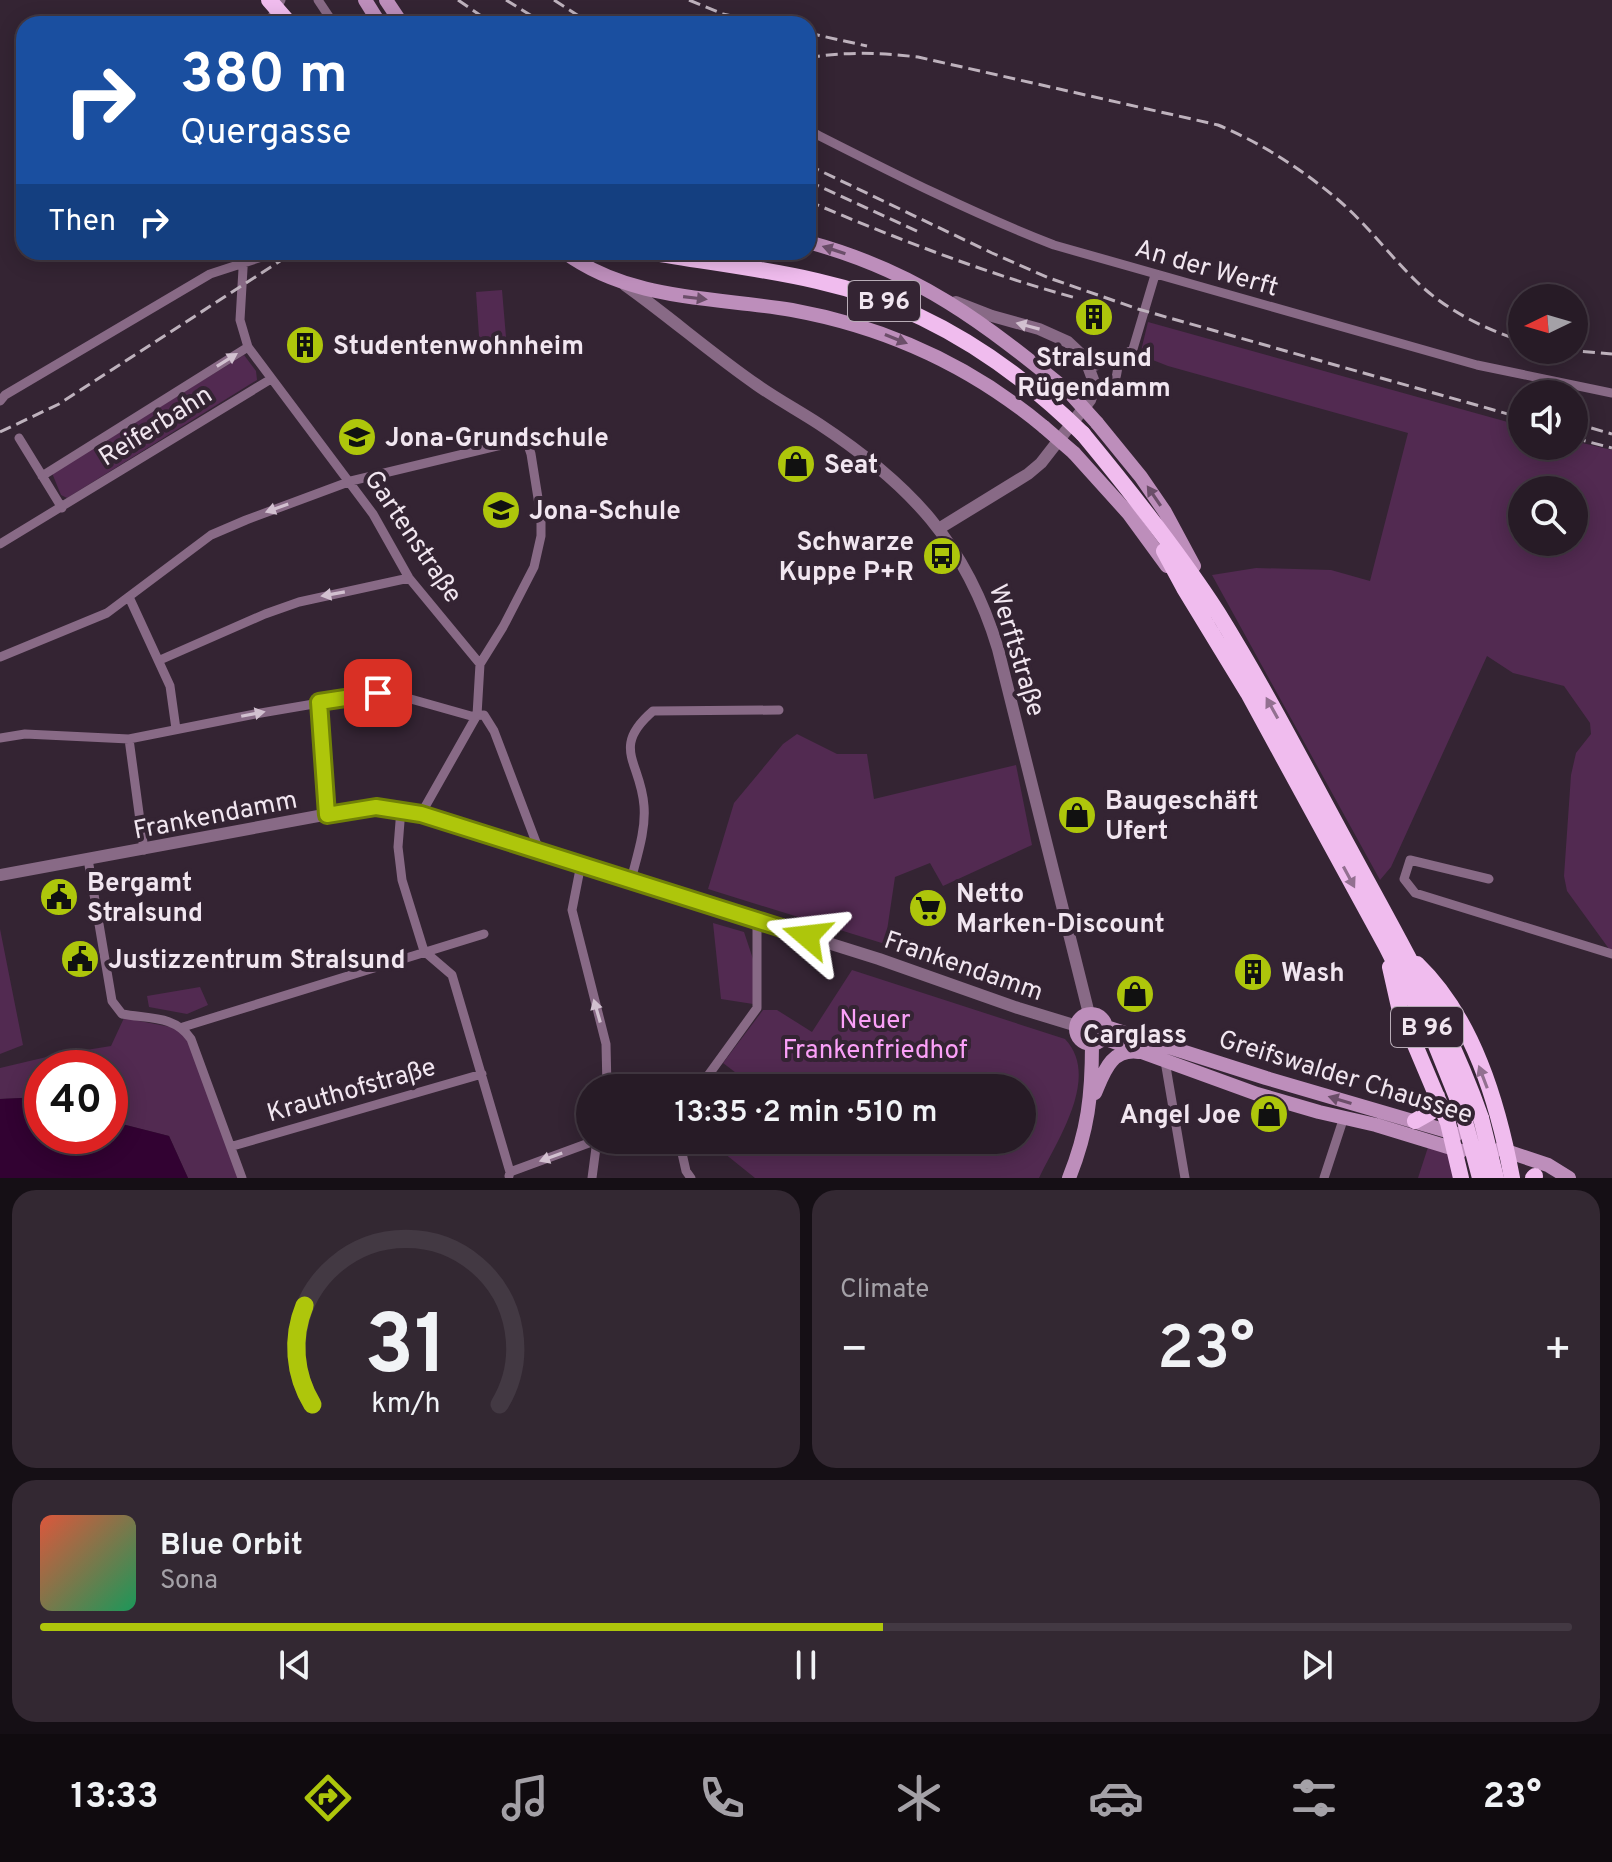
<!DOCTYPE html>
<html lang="en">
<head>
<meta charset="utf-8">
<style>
  :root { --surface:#271b26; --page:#332832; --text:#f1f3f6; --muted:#a4a1a7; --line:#433943; --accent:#aec60b }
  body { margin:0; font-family:Overpass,sans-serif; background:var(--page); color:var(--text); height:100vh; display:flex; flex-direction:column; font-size:30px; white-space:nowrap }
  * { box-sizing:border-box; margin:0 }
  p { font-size:26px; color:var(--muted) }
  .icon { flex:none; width:44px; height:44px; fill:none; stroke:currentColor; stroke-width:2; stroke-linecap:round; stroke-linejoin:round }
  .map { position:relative; height:1178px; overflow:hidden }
  .side { display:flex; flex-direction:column; gap:12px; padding:12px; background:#150f15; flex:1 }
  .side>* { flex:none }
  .banner { position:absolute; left:16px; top:16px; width:800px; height:244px; border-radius:24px; box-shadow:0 4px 20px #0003,0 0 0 2px var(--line); background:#1a4fa0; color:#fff; overflow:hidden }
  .needle { width:52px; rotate:265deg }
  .buttons { position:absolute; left:1508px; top:284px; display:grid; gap:16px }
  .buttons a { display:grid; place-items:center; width:80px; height:80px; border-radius:50%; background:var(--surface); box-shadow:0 4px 20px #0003,0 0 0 2px var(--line); font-size:40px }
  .speed { position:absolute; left:24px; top:1050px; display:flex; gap:16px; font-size:40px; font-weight:700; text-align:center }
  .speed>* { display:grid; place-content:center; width:104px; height:104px; border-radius:50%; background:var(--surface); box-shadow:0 4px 20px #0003,0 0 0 2px var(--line); line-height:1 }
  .speed .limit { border:12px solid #d22; background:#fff; color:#111 }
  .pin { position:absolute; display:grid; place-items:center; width:68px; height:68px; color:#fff; margin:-34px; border-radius:16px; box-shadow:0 4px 12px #0006 }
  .me { position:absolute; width:88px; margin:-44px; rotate:287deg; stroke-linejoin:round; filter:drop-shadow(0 0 6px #0008) }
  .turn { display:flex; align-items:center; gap:28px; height:168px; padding:0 32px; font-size:36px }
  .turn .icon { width:104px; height:104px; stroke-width:2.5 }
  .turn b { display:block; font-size:56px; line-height:68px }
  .then { display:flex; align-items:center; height:76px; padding:0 32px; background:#0003; gap:16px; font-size:30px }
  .big { font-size:60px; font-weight:600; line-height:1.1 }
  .side .card { flex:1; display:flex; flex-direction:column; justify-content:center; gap:12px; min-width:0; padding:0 28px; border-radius:24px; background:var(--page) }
  .side .dial { align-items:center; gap:0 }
  .dial svg { height:208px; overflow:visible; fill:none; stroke:var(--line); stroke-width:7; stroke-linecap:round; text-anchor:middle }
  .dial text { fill:var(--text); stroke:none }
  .song { display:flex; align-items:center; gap:24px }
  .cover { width:96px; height:96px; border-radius:12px; background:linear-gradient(135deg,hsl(10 70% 55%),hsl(150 70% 35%)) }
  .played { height:8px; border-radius:4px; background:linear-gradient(90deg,var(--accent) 55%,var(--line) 55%) }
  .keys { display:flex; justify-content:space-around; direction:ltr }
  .heat { display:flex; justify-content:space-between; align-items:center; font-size:44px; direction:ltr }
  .side .tiles { flex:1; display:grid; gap:12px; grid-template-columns:1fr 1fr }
  .card:last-child { grid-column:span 2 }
  .trip { position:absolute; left:576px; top:1074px; width:460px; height:80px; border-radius:40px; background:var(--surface); box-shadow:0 4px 20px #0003,0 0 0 2px var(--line); font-weight:600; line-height:80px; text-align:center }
  .tabs { display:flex; height:128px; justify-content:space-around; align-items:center; background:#100b0f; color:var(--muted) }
  .tabs .icon { width:56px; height:56px }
  .tabs .selected { color:var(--accent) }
  .tabs b { font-size:36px; color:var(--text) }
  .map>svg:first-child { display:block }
</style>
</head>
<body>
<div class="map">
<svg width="1612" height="1178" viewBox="0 0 1612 1178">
  <rect width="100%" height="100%" fill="#342433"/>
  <path fill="#522a51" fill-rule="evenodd" d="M502,290l5,59 -27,2 -4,-59z
    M1148,322l374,104v20h52v-5l38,9v503l-45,-62 -3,-15 7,-101 5,-22 15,-19 -1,-11 -26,-37 -51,-13 -26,-17 -96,211 -11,13 -168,-305 44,-7 75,2 39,11 38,-148 -240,-67 -28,-11zM1522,490h52v52h-52z
    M244,355l12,16 1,9 -190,118 -6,-3 -9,-22z
    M797,734l40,20h30l7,45 142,-34 16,80 -89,41 -13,-23 -35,14 -10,67 -177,-55 26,-86 49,-59z
    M713,923l31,9 11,33 -2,39 -32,-5z
    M0,929l23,116 -23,9z
    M852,970l213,69c36,38 -8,101 -26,139h-284l-36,-29 7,-9h296v-52h-266l-33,-25 40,-53h14l35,22z
    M200,987l8,18 -21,9 -38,-7 -2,-11z
    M124,1018l52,10 14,14 51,136h-53l-19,-42 -59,-15v-53h-68v29l-42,2v-31l55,-13 56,-9z
    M1430,1141l25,8 6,29h-43z"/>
  <path fill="#320232" d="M42,1097v39h68v-15l59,15 19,42h-188v-79z"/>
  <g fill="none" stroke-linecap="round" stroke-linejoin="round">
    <path stroke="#886a86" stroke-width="9" d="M318,0l16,24
      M268,24l13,-24
      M808,130c81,41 161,82 246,115l423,120 135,28
      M244,252l-4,68 8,27 125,167 36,64 71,86
      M1090,368l28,-9 15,-10 22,-74
      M1094,393l9,1c13,-9 15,-19 15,-35
      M0,401l5,-6 205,-121 67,-22
      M19,438l43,70
      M42,476l206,-129
      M0,544l271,-165
      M129,597l41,89 6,43
      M0,657l107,-44 104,-78 35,-15 105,-39 146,-35 30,-4 4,12 10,63v19l-7,31 -31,60 -23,37 -3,51 -56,99
      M160,660l105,-46 34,-12 110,-24
      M319,702l8,113
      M0,738l25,-4 104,5 126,-25 123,-21 15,1 78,22 13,-1 10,16 45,119
      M129,739l15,111
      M401,809l-3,38 4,33 22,71 28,24 58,197
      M88,859l24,142 10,13c26,5 53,1 69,25l51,139
      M581,864l-9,46 34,134 1,44
      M1489,879l-79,-19 -6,19 11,14 197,61
      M631,880c6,-24 15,-50 13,-74 -3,-44 -34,-58 9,-95l126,-1
      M183,1027l301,-93
      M1165,1061l20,117
      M699,1088l58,-80v-88
      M679,1140l7,31 5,7
      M233,1146l249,-72
      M509,1176l1,-4 87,-32
      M592,1178l5,-38
      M1324,1178l20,-61"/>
    <path stroke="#886a86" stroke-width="12" d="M625,285c45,32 87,69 132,100 20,14 42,26 62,39 91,60 147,119 179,225l91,365
      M940,528l88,-54 13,-11 49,-63 5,-15 -10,-27 -17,-16 -29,-13 -47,-13 -36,-14
      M0,875l356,-66 20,-2 25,2 478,150 139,49 59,18"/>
    <path stroke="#bd8ebb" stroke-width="14" d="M365,0l15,24
      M386,0l16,24
      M808,242c111,30 176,81 262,151
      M564,252c66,49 150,45 228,58 93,17 179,56 252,117
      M1097,423l44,54 24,35 29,54
      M1074,453l55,61 38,52
      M1076 1029a15 15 0 1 1 30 0a15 15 0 1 1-30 0Z
      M1106,1027l160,51 191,56
      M1103,1038l154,56 62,18 57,13 85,26
      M1095,1093c9,-21 16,-45 44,-41
      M1500,1149l48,16 21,13
      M1069,1178c19,-47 23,-83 23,-134"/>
    <path stroke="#f0bcee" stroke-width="16" d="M1083,434c48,58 94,116 135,179 49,79 91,162 136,244 46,85 95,169 127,261
      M1164,551l20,37 64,105 138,253 49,97 27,67
      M1417,964c56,54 81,139 95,214
      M1390,967l9,40 49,116 13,55
      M1415,1121l16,-9 6,-16
      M1533,1178l2,-2"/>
    <path stroke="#beb2bd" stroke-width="3" stroke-dasharray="12 6" stroke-linecap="butt" d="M458,0l35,24
      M506,0l39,24
      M554,0l37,24
      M689,0l34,14 44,10
      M808,33l59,13
      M808,58c37,-7 73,-5 110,-1l300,68c43,18 82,43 118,73 30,25 53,57 81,84 29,28 67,47 105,59
      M808,165l184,88 57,25 89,31 384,109
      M808,181l113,52
      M808,201c87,37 176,72 268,97
      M1565,350l47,4
      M1574,423l38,11
      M0,432l59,-28 235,-152
      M1574,438l38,10"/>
    <path stroke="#bd8ebb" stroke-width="14" d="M1070,393l27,30
      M1044,427l30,26"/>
    <path stroke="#f0bcee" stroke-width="16" d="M269,0l21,24
      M649,252c56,10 112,16 168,29 103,23 192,80 266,153
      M1462,1110l18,68
      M1481,1118l15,60"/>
  </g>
  <defs><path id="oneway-solid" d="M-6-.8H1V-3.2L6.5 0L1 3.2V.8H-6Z" transform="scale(2)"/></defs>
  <g fill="#6b4e69">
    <use href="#oneway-solid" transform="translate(834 250) rotate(-162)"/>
    <use href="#oneway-solid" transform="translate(695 298) rotate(7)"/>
    <use href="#oneway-solid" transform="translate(896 339) rotate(22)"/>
    <use href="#oneway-solid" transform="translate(1154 496) rotate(-124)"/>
    <use href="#oneway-solid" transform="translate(1340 1100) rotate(-163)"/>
  </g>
  <g fill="#d2c1d0">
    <use href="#oneway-solid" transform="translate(1028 326) rotate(-165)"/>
    <use href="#oneway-solid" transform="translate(227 360) rotate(-32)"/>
    <use href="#oneway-solid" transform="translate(277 508) rotate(160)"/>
    <use href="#oneway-solid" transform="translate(333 594) rotate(170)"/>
    <use href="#oneway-solid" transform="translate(253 714) rotate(-11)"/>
    <use href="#oneway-solid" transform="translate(597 1011) rotate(-106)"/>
    <use href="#oneway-solid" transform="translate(551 1157) rotate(160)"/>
  </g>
  <g fill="#927090">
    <use href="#oneway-solid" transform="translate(1272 708) rotate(-119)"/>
    <use href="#oneway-solid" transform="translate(1349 877) rotate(62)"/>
    <use href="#oneway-solid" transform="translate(1483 1077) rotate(-111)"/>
  </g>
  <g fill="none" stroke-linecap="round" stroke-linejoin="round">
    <g stroke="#718107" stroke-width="20">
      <path id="route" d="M378,693l-59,9 8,113 49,-8 45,7 386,122"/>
    </g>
    <use href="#route" stroke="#aec60b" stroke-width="14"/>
  </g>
  <defs>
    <g id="building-disc" transform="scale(2)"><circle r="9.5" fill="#aec60b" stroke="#342433"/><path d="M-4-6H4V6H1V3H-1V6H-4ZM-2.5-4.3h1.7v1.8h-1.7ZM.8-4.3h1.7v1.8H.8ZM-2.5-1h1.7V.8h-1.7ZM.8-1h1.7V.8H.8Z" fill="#111"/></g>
    <g id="school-disc" transform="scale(2)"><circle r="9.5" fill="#aec60b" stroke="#342433"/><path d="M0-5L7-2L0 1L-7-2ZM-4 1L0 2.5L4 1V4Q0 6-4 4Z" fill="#111"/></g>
    <g id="shop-disc" transform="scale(2)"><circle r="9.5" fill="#aec60b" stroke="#342433"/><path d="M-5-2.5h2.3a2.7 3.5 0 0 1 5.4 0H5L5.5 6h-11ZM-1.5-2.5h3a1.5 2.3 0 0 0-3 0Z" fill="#111"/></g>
    <g id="bus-disc" transform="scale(2)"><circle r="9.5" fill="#aec60b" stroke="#342433"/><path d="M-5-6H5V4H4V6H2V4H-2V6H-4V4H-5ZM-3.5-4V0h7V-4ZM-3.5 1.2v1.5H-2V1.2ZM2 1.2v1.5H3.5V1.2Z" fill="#111"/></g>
    <g id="civic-disc" transform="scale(2)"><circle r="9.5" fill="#aec60b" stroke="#342433"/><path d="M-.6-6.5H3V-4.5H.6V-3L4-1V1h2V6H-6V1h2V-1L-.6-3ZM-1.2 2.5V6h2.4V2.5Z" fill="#111"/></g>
    <g id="supermarket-disc" transform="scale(2)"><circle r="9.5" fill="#aec60b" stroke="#342433"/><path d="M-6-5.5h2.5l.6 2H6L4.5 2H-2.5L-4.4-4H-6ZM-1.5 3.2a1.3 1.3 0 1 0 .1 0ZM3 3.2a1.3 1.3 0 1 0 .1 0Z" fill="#111"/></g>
  </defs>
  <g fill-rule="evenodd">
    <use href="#building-disc" x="1094" y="317"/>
    <use href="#building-disc" x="305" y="345"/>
    <use href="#school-disc" x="357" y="437"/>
    <use href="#shop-disc" x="796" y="464"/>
    <use href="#school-disc" x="501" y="510"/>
    <use href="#bus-disc" x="942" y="556"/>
    <use href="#shop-disc" x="1077" y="815"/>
    <use href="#civic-disc" x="59" y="897"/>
    <use href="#supermarket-disc" x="928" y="908"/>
    <use href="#civic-disc" x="80" y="959"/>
    <use href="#building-disc" x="1253" y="972"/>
    <use href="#shop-disc" x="1135" y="994"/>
    <use href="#shop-disc" x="1269" y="1114"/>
  </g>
  <g text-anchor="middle" stroke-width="8" stroke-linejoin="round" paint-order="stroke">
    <g fill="#342433" stroke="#b8acb7" stroke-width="2">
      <rect x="848" y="281" width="72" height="40" rx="6"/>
      <rect x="1391" y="1007" width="72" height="40" rx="6"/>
    </g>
    <g font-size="24" font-weight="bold" fill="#f1e6f0">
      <text x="884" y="309">B 96</text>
      <text x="1427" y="1035">B 96</text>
    </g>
    <g font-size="26" fill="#f1e6f0" stroke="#342433">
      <text transform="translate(1207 267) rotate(16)" y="9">An der Werft</text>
      <text transform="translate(155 425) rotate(-32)" y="9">Reiferbahn</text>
      <text transform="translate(414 536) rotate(56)" y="9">Gartenstraße</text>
      <text transform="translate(1018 650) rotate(73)" y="9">Werftstraße</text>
      <text transform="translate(215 814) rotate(-11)" y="9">Frankendamm</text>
      <text transform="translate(964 965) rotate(19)" y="9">Frankendamm</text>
      <text transform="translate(1346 1076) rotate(17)" y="9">Greifswalder Chaussee</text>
      <text transform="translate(351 1089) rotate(-16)" y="9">Krauthofstraße</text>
    </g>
    <g font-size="26" font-weight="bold" fill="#f1e6f0" stroke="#342433" text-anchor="start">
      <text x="333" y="354">Studentenwohnheim</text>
      <text x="1094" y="366" text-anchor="middle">Stralsund<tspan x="1094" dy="30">Rügendamm</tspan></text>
      <text x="385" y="446">Jona-Grundschule</text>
      <text x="824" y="473">Seat</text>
      <text x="529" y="519">Jona-Schule</text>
      <text x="914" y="550" text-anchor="end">Schwarze<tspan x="914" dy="30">Kuppe P+R</tspan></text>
      <text x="1105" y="809">Baugeschäft<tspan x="1105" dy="30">Ufert</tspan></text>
      <text x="87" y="891">Bergamt<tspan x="87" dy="30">Stralsund</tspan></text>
      <text x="956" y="902">Netto<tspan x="956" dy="30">Marken-Discount</tspan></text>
      <text x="108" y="968">Justizzentrum Stralsund</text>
      <text x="1281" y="981">Wash</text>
      <text x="1135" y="1043" text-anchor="middle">Carglass</text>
      <text x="1241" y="1123" text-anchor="end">Angel Joe</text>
    </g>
    <g font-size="26" fill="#fba0f8" stroke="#342433">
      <text x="875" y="1028">Neuer<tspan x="875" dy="30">Frankenfriedhof</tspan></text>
    </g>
  </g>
</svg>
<div class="buttons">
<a><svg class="needle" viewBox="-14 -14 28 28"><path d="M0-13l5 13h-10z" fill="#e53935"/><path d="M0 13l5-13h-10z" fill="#a4a1a7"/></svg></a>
<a><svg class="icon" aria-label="sound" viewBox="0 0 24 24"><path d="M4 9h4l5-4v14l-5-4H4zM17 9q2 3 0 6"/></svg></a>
<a><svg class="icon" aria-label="search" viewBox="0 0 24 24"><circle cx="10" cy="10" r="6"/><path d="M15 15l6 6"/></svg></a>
</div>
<div class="speed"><div class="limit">40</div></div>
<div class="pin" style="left:378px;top:693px;background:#d93025"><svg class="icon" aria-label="arrive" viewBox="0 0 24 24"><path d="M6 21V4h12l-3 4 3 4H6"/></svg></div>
<svg class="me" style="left:807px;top:936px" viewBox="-20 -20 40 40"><path d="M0-17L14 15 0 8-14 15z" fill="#aec60b" stroke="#fff" stroke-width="4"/></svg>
<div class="trip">13:35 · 2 min · 510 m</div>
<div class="banner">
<div class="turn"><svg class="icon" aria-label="right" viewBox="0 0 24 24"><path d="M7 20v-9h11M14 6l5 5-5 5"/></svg><div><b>380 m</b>Quergasse</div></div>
<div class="then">Then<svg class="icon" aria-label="right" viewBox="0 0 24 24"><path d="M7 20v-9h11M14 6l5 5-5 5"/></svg></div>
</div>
</div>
<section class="side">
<div class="tiles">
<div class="card dial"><svg viewBox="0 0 100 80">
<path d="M14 69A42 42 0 1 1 86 69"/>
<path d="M14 69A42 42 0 0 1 11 31" stroke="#aec60b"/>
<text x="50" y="56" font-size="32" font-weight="700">31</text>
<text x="50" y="72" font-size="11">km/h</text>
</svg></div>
<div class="card"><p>Climate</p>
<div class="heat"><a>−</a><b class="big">23°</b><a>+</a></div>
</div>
<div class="card">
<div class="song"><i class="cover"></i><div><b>Blue Orbit</b><p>Sona</p></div></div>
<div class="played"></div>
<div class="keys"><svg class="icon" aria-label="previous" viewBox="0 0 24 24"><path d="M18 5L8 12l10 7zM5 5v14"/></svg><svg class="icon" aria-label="pause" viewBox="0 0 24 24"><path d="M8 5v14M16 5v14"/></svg><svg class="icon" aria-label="next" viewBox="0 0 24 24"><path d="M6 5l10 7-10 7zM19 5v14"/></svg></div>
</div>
</div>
</section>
<nav class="tabs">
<b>13:33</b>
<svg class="icon selected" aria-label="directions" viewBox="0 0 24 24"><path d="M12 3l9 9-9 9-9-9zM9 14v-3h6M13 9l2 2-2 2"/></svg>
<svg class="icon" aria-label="music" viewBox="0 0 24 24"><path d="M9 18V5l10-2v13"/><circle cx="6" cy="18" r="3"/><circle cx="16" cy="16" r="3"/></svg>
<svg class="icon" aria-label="phone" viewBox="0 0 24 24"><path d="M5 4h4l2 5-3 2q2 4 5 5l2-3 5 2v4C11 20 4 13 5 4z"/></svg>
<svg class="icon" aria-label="climate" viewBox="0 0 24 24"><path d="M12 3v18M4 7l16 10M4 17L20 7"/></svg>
<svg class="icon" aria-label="car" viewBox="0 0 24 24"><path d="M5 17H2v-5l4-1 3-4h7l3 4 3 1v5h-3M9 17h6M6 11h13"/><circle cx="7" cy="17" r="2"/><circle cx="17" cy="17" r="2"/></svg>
<svg class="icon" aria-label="filters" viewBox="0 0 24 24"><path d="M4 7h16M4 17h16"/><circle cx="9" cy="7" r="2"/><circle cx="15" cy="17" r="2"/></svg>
<b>23°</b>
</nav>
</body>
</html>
